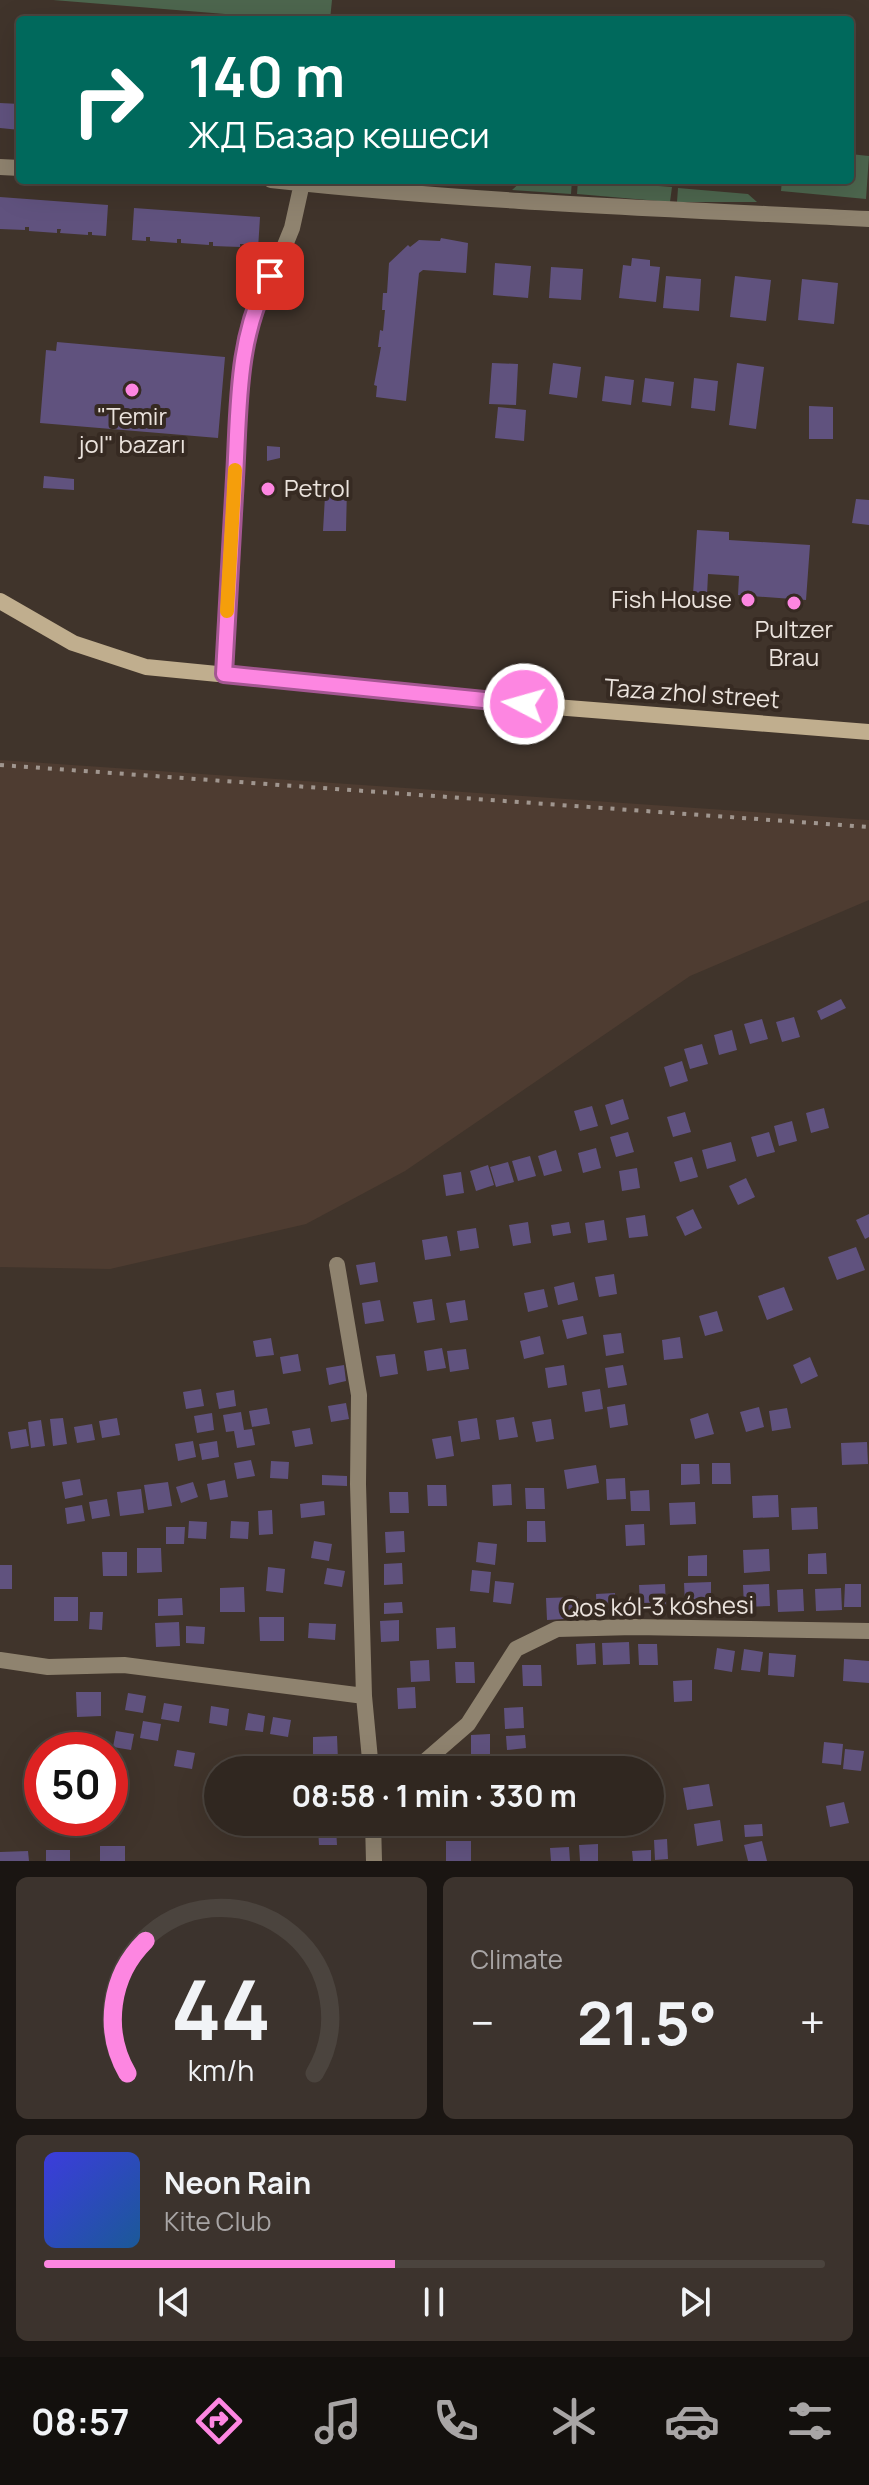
<!DOCTYPE html>
<html lang="en">
<head>
<meta charset="utf-8">
<style>
  :root { --surface:#302720; --page:#3c332d; --text:#f1f3f6; --muted:#a8a5a5; --line:#4b443e; --accent:#fd86e1 }
  body { margin:0; font-family:Manrope,sans-serif; background:var(--page); color:var(--text); height:100vh; display:flex; flex-direction:column; font-size:30px; white-space:nowrap }
  * { box-sizing:border-box; margin:0 }
  p { font-size:26px; color:var(--muted) }
  .icon { flex:none; width:44px; height:44px; fill:none; stroke:currentColor; stroke-width:2; stroke-linecap:round; stroke-linejoin:round }
  .map { position:relative; height:1861px; overflow:hidden }
  .drawer { display:flex; flex-direction:column; gap:16px; padding:16px; background:#1a1512; flex:1 }
  .drawer>* { flex:none }
  .banner { position:absolute; left:16px; top:16px; width:838px; height:168px; border-radius:8px; box-shadow:0 8px 32px #0002,0 0 0 2px var(--line); background:#00695c; color:#fff; overflow:hidden }
  .speed { position:absolute; left:24px; top:1732px; display:flex; gap:16px; font-size:40px; font-weight:700; text-align:center }
  .speed>* { display:grid; place-content:center; width:104px; height:104px; border-radius:50%; background:var(--surface); box-shadow:0 8px 32px #0002,0 0 0 2px var(--line); line-height:1 }
  .speed .limit { border:12px solid #d22; background:#fff; color:#111 }
  .pin { position:absolute; display:grid; place-items:center; width:68px; height:68px; color:#fff; margin:-34px; border-radius:16px; box-shadow:0 4px 12px #0006 }
  .me { position:absolute; width:88px; margin:-44px; rotate:276deg; stroke-linejoin:round; filter:drop-shadow(0 0 6px #0008) }
  .turn { display:flex; align-items:center; gap:28px; height:168px; padding:0 40px; font-size:36px }
  .turn .icon { width:104px; height:104px; stroke-width:2.5 }
  .turn b { display:block; font-size:56px; line-height:68px }
  .big { font-size:60px; font-weight:700; line-height:1.1 }
  .drawer .tile { flex:1; display:flex; flex-direction:column; justify-content:center; gap:12px; min-width:0; padding:0 28px; border-radius:12px; background:var(--page) }
  .drawer .dial { align-items:center; gap:0 }
  .dial svg { height:208px; overflow:visible; fill:none; stroke:var(--line); stroke-width:7; stroke-linecap:round; text-anchor:middle }
  .dial text { fill:var(--text); stroke:none }
  .song { display:flex; align-items:center; gap:24px }
  .cover { width:96px; height:96px; border-radius:12px; background:linear-gradient(135deg,hsl(240 70% 55%),hsl(210 70% 35%)) }
  .played { height:8px; border-radius:4px; background:linear-gradient(90deg,var(--accent) 45%,var(--line) 45%) }
  .keys { display:flex; justify-content:space-around; direction:ltr }
  .heat { display:flex; justify-content:space-between; align-items:center; font-size:44px; direction:ltr }
  .drawer .tiles { flex:1; display:grid; gap:16px; grid-template-columns:1fr 1fr }
  .tile:last-child { grid-column:span 2 }
  .trip { position:absolute; left:204px; top:1756px; width:460px; height:80px; border-radius:40px; background:var(--surface); box-shadow:0 8px 32px #0002,0 0 0 2px var(--line); font-weight:700; line-height:80px; text-align:center }
  .menu { display:flex; height:128px; justify-content:space-around; align-items:center; background:#13100d; color:var(--muted) }
  .menu .icon { width:56px; height:56px }
  .menu .active { color:var(--accent) }
  .menu b { font-size:36px; color:var(--text) }
  .map>svg:first-child { display:block }
</style>
</head>
<body>
<div class="map">
<svg width="869" height="1861" viewBox="0 0 869 1861">
  <rect width="100%" height="100%" fill="#40342b"/>
  <path fill="#4e3c31" d="M0,760l869,60v80l-179,76 -285,195 -99,53 -196,45 -110,-2z"/>
  <path fill="#4d664e" d="M53,0h279l-2,20h-31z
    M850,154l19,2 -3,43 -85,-8 1,-11h68z
    M523,180h49l-1,14 -59,-4z
    M578,180l94,7 -2,15 -93,-8z
    M678,188l70,6 9,8h-80z"/>
  <path fill="#60527e" d="M0,103l20,1v26l-20,-2z
    M0,197l108,8 -2,31 -14,-1v-3h-4v3l-28,-2 1,-4h-4v4l-28,-2v-4h-4v3l-25,-1z
    M134,208l126,9 -2,32 -14,-1v-4h-4v3l-27,-1v-4h-4v3l-28,-2v-4h-4v4l-27,-2v-4h-4v4l-14,-1z
    M441,238l27,5 -2,30 -43,-3 -4,3 -13,128 -30,-4 1,-11 -3,-1 7,-38h-3l2,-17 3,1 2,-21h-3l1,-17h4l2,-30 19,-18 2,2 9,-7 21,1z
    M632,258l18,2v6l10,1 -4,35 -37,-4 4,-33 8,1z
    M495,263l36,3 -3,32 -35,-3z
    M551,267l32,2 -2,31 -32,-2z
    M666,276l35,3 -2,32 -36,-3z
    M735,276l36,4 -5,41 -36,-4z
    M802,279l36,4 -4,41 -36,-4z
    M57,342l168,15 -7,81 -178,-15 6,-73 10,1z
    M492,363l26,1 -2,41 -27,-1z
    M553,363l28,4 -4,31 -28,-4z
    M737,363l27,4 -8,62 -27,-4z
    M605,376l29,4 -3,25 -29,-4z
    M645,378l29,4 -3,24 -29,-4z
    M694,378l24,3 -3,30 -24,-3z
    M809,406l24,1v32h-24z
    M498,407l28,3 -2,31 -29,-3z
    M267,446l13,1v11l-13,3z
    M44,476l30,3v11l-31,-2z
    M338,486l9,1 -1,44h-23l2,-35 12,1z
    M856,499l13,1v25l-17,-2z
    M697,530l32,2v8l81,5 -4,55 -68,-5 1,-19 -31,-2 -1,21 -14,-1z
    M841,999l5,9 -25,12 -4,-9z
    M794,1017l6,20 -18,5 -6,-20z
    M762,1019l6,20 -18,5 -6,-20z
    M732,1030l5,20 -18,5 -5,-20z
    M702,1044l6,20 -18,5 -6,-20z
    M682,1061l6,20 -18,6 -6,-20z
    M623,1099l6,20 -18,6 -6,-20z
    M592,1106l6,20 -18,5 -6,-20z
    M824,1108l5,20 -18,5 -5,-20z
    M685,1112l6,20 -18,5 -6,-20z
    M792,1121l5,20 -18,5 -5,-20z
    M628,1132l6,20 -18,5 -6,-20z
    M769,1132l6,20 -18,5 -6,-20z
    M731,1142l5,19 -29,8 -5,-19z
    M596,1148l5,20 -18,5 -5,-20z
    M556,1150l6,21 -18,5 -6,-20z
    M530,1156l6,20 -18,5 -6,-20z
    M692,1157l6,20 -18,5 -6,-20z
    M508,1162l6,20 -18,5 -6,-20z
    M488,1165l6,20 -18,6 -6,-20z
    M637,1168l3,20 -18,3 -3,-20z
    M461,1172l3,21 -18,3 -3,-21z
    M746,1178l9,19 -17,8 -9,-19z
    M693,1209l9,19 -17,8 -9,-19z
    M869,1214v23l-4,2 -9,-19z
    M645,1215l3,21 -19,2 -3,-20z
    M604,1220l3,20 -19,3 -3,-20z
    M528,1222l3,21 -18,3 -4,-21z
    M569,1222l2,11 -18,3 -2,-11z
    M476,1228l3,20 -19,3 -3,-20z
    M447,1236l4,20 -26,4 -3,-20z
    M856,1247l9,23 -28,10 -9,-23z
    M375,1262l3,20 -18,3 -4,-20z
    M614,1274l3,20 -18,3 -4,-20z
    M574,1282l4,18 -20,5 -4,-18z
    M784,1287l9,23 -26,10 -9,-24z
    M544,1289l4,18 -20,5 -4,-19z
    M432,1299l3,21 -18,3 -4,-21z
    M380,1300l4,21 -19,3 -3,-21z
    M465,1300l3,20 -18,3 -4,-20z
    M717,1311l6,20 -18,5 -6,-20z
    M583,1316l4,18 -20,5 -5,-19z
    M621,1333l3,20 -18,3 -3,-21z
    M540,1336l4,18 -20,5 -4,-18z
    M680,1337l3,21 -19,2 -2,-20z
    M271,1338l3,17 -18,2 -3,-16z
    M442,1348l4,20 -19,3 -3,-20z
    M466,1349l3,20 -19,3 -3,-21z
    M298,1354l3,17 -18,3 -3,-17z
    M395,1354l3,20 -18,3 -4,-21z
    M810,1357l8,19 -17,8 -8,-19z
    M344,1365l2,16 -17,4 -3,-17z
    M564,1365l3,20 -19,3 -3,-20z
    M623,1365l4,20 -19,3 -3,-20z
    M201,1389l3,17 -18,3 -3,-17z
    M600,1389l3,20 -18,3 -3,-20z
    M234,1390l2,16 -17,3 -3,-16z
    M346,1403l3,16 -18,3 -3,-16z
    M625,1404l3,21 -18,3 -3,-21z
    M759,1407l5,20 -18,5 -6,-20z
    M267,1408l3,16 -18,3 -3,-16z
    M787,1408l4,20 -19,3 -3,-20z
    M241,1412l3,18 8,-1 3,16 -18,3 -3,-17 -8,1 -3,-17z
    M212,1413l2,17 -17,3 -3,-17z
    M708,1413l6,21 -19,5 -5,-20z
    M514,1417l4,20 -19,3 -3,-20z
    M63,1418l4,26 -14,2 -3,-27z
    M117,1418l3,17 -18,3 -3,-17z
    M477,1418l3,21 -19,3 -3,-21z
    M551,1419l3,20 -18,3 -4,-20z
    M41,1420l4,26 -14,2 -3,-26z
    M92,1424l3,16 -18,3 -3,-16z
    M310,1428l3,16 -18,3 -3,-16z
    M26,1429l3,17 -18,3 -3,-17z
    M451,1436l3,20 -18,3 -4,-20z
    M193,1441l3,16 -18,4 -3,-17z
    M217,1441l2,16 -17,3 -3,-16z
    M867,1442l1,22 -26,1 -1,-22z
    M251,1460l4,16 -18,3 -3,-16z
    M271,1461l18,1 -1,17 -18,-1z
    M712,1463h18l1,21h-19z
    M681,1464h18l1,20 -19,1z
    M596,1465l3,18 -32,6 -3,-19z
    M322,1475l25,1v10l-25,-1z
    M625,1478l1,21 -19,1 -1,-21z
    M80,1479l3,16 -18,4 -3,-17z
    M225,1480l3,17 -18,3 -3,-16z
    M168,1482l4,24 -24,4 -4,-25z
    M193,1482l5,15 -17,6 -5,-16z
    M511,1484l1,21 -19,1 -1,-21z
    M427,1485h19l1,21h-19z
    M525,1488h19l1,21h-19z
    M141,1489l3,24 -24,3 -3,-24z
    M649,1490l1,21h-19l-1,-20z
    M389,1492h19l1,21h-19z
    M778,1495l1,22 -26,1 -1,-22z
    M107,1499l3,17 -18,3 -3,-17z
    M324,1501l1,14 -24,3 -1,-14z
    M695,1502l1,22 -26,1 -1,-22z
    M82,1505l3,16 -18,3 -2,-16z
    M817,1507l1,22 -26,1 -1,-22z
    M272,1510l1,24 -14,1 -1,-24z
    M189,1521l18,1 -1,17 -18,-1z
    M231,1521l18,1 -1,17 -18,-1z
    M527,1521h18l1,21h-19z
    M644,1524l1,21 -19,1 -1,-21z
    M166,1527h19l-1,17h-18z
    M404,1531l1,21 -19,1 -1,-21z
    M314,1541l18,3 -3,17 -18,-3z
    M478,1542l19,2 -2,21 -19,-3z
    M137,1548h24l1,24 -25,1z
    M769,1549l1,22 -26,2 -1,-23z
    M102,1552h25v24h-24z
    M826,1553l1,21h-19v-20z
    M707,1555v21h-19v-20z
    M402,1563l1,21 -19,1v-21z
    M0,1565h12v24h-12z
    M268,1567l17,2 -2,24 -17,-2z
    M327,1568l18,3 -3,16 -18,-3z
    M472,1570l19,2 -2,21 -19,-2z
    M495,1581l19,2 -3,21 -18,-2z
    M711,1582v22l-26,1 -1,-22z
    M665,1584l1,22 -26,1 -1,-22z
    M769,1584l1,22 -26,1 -1,-22z
    M845,1584h16v23h-17z
    M244,1587l1,25h-25v-24z
    M841,1588l1,22 -26,1 -1,-22z
    M803,1589l1,22 -26,1 -1,-22z
    M615,1593l1,21 -19,1 -1,-21z
    M54,1597h24v24h-24z
    M578,1597l1,21 -32,2 -1,-22z
    M182,1598l1,17 -25,1v-17z
    M402,1602l1,11 -19,1v-11z
    M90,1612h13l-1,18 -13,-1z
    M259,1617h25v24h-24z
    M399,1620v21l-18,1 -1,-21z
    M179,1622l1,24 -24,1 -1,-24z
    M309,1623l27,1 -1,16 -27,-2z
    M186,1626l19,1 -1,17 -18,-1z
    M455,1627l1,21 -19,1 -1,-21z
    M629,1642l1,22 -27,1 -1,-22z
    M595,1643l1,21 -19,1 -1,-21z
    M638,1644h19l1,21h-19z
    M717,1648l18,3 -3,21 -18,-3z
    M744,1649l19,3 -3,20 -19,-2z
    M769,1653l27,2 -2,22 -26,-2z
    M844,1659l25,2v22l-26,-2z
    M429,1660l1,21 -19,1 -1,-21z
    M455,1662h19l1,21h-19z
    M522,1665h19l1,21h-19z
    M692,1680v21l-18,1 -1,-21z
    M415,1687l1,21 -18,1 -1,-21z
    M76,1692h25v24l-24,1z
    M128,1693l18,3 -3,17 -18,-3z
    M164,1703l18,3 -3,16 -18,-3z
    M211,1706l18,3 -2,17 -18,-3z
    M523,1707l1,21 -19,1 -1,-21z
    M248,1713l17,3 -2,16 -18,-2z
    M273,1717l18,3 -3,17 -18,-3z
    M143,1721l18,3 -3,17 -18,-3z
    M116,1731l18,3 -3,16 -18,-3z
    M490,1734v21h-19v-20z
    M525,1735l1,13 -19,2 -1,-14z
    M337,1736l1,24 -25,1v-24z
    M824,1742l19,2 -2,21 -19,-2z
    M845,1749l19,2 -3,20 -18,-2z
    M177,1750l18,3 -3,16 -18,-3z
    M709,1784l4,22 -26,4 -4,-22z
    M844,1802l5,21 -19,4 -4,-21z
    M720,1820l3,21 -26,5 -3,-22z
    M511,1822h19l1,10h-19z
    M762,1824l1,12 -18,1 -1,-12z
    M318,1828h18l1,17h-18z
    M667,1839l1,20 -13,1 -1,-20z
    M446,1841h25v20h-25z
    M762,1841l5,20h-19l-4,-16z
    M598,1844v17h-18l-1,-16z
    M100,1846h25v15h-25z
    M569,1847l1,14h-19l-1,-13z
    M46,1850h24v11h-24z
    M651,1850v11h-18l-1,-10z
    M28,1851l1,10h-29v-9z"/>
  <g fill="none" stroke-linecap="round" stroke-linejoin="round">
    <path stroke="#8f836f" stroke-width="16" d="M0,167l20,1
      M271,180c199,22 399,29 598,39
      M224,674l15,-281 9,-63 13,-38 20,-37 11,-27 10,-45
      M337,1265l22,130 -1,89 6,212 7,74
      M0,1660l48,7 76,-2 240,31
      M415,1770l53,-46 48,-75 41,-20 77,-2 235,4
      M373,1822l1,39"/>
    <path stroke="#c0ae8e" stroke-width="16" d="M0,601l73,42 73,24 409,40 314,25"/>
    <path stroke="#a0968f" stroke-width="4" stroke-dasharray="4 8" stroke-linecap="butt" d="M0,765l869,62"/>
  </g>
  <g fill="none" stroke-linecap="round" stroke-linejoin="round">
    <g stroke="#a45792" stroke-width="20">
      <path id="route" d="M270,276c-34,61 -31,134 -35,202 -4,65 -7,131 -11,196l300,30"/>
    </g>
    <use href="#route" stroke="#fd86e1" stroke-width="14"/>
    <path stroke="#f59e0b" stroke-width="14" d="M227,611l8,-141"/>
  </g>
  <g fill="#fd86e1" stroke="#362a22" stroke-width="3">
    <circle cx="132" cy="390" r="8"/>
    <circle cx="268" cy="489" r="8"/>
    <circle cx="748" cy="600" r="8"/>
    <circle cx="794" cy="603" r="8"/>
  </g>
  <g text-anchor="middle" stroke-width="8" stroke-linejoin="round" paint-order="stroke">
    <g font-size="24" fill="#ebe3dd" stroke="#362a22">
      <text x="132" y="425">"Temir<tspan x="132" dy="28">jol" bazarı</tspan></text>
      <text x="284" y="497" text-anchor="start">Petrol</text>
      <text x="732" y="608" text-anchor="end">Fish House</text>
      <text x="794" y="638">Pultzer<tspan x="794" dy="28">Brau</tspan></text>
    </g>
    <g font-size="24" fill="#ebe3dd" stroke="#362a22">
      <text transform="translate(692 694) rotate(4)" y="8">Taza zhol street</text>
      <text transform="translate(658 1607) rotate(-1)" y="8">Qos kól-3 kóshesi</text>
    </g>
  </g>
</svg>
<div class="speed"><div class="limit">50</div></div>
<div class="pin" style="left:270px;top:276px;background:#d93025"><svg class="icon" aria-label="arrive" viewBox="0 0 24 24"><path d="M6 21V4h12l-3 4 3 4H6"/></svg></div>
<svg class="me" style="left:524px;top:704px" viewBox="-20 -20 40 40"><circle r="17" fill="#fd86e1" stroke="#fff" stroke-width="3"/><path d="M0-11L8 9 0 5-8 9z" fill="#fff"/></svg>
<div class="trip">08:58 · 1 min · 330 m</div>
<div class="banner">
<div class="turn"><svg class="icon" aria-label="right" viewBox="0 0 24 24"><path d="M7 20v-9h11M14 6l5 5-5 5"/></svg><div><b>140 m</b>ЖД Базар көшеси</div></div>
</div>
</div>
<section class="drawer">
<div class="tiles">
<div class="tile dial"><svg viewBox="0 0 100 80">
<path d="M14 69A42 42 0 1 1 86 69"/>
<path d="M14 69A42 42 0 0 1 21 18" stroke="#fd86e1"/>
<text x="50" y="56" font-size="32" font-weight="700">44</text>
<text x="50" y="72" font-size="11">km/h</text>
</svg></div>
<div class="tile"><p>Climate</p>
<div class="heat"><a>−</a><b class="big">21.5°</b><a>+</a></div>
</div>
<div class="tile">
<div class="song"><i class="cover"></i><div><b>Neon Rain</b><p>Kite Club</p></div></div>
<div class="played"></div>
<div class="keys"><svg class="icon" aria-label="previous" viewBox="0 0 24 24"><path d="M18 5L8 12l10 7zM5 5v14"/></svg><svg class="icon" aria-label="pause" viewBox="0 0 24 24"><path d="M8 5v14M16 5v14"/></svg><svg class="icon" aria-label="next" viewBox="0 0 24 24"><path d="M6 5l10 7-10 7zM19 5v14"/></svg></div>
</div>
</div>
</section>
<nav class="menu">
<b>08:57</b>
<svg class="icon active" aria-label="directions" viewBox="0 0 24 24"><path d="M12 3l9 9-9 9-9-9zM9 14v-3h6M13 9l2 2-2 2"/></svg>
<svg class="icon" aria-label="music" viewBox="0 0 24 24"><path d="M9 18V5l10-2v13"/><circle cx="6" cy="18" r="3"/><circle cx="16" cy="16" r="3"/></svg>
<svg class="icon" aria-label="phone" viewBox="0 0 24 24"><path d="M5 4h4l2 5-3 2q2 4 5 5l2-3 5 2v4C11 20 4 13 5 4z"/></svg>
<svg class="icon" aria-label="climate" viewBox="0 0 24 24"><path d="M12 3v18M4 7l16 10M4 17L20 7"/></svg>
<svg class="icon" aria-label="car" viewBox="0 0 24 24"><path d="M5 17H2v-5l4-1 3-4h7l3 4 3 1v5h-3M9 17h6M6 11h13"/><circle cx="7" cy="17" r="2"/><circle cx="17" cy="17" r="2"/></svg>
<svg class="icon" aria-label="filters" viewBox="0 0 24 24"><path d="M4 7h16M4 17h16"/><circle cx="9" cy="7" r="2"/><circle cx="15" cy="17" r="2"/></svg>
</nav>
</body>
</html>
